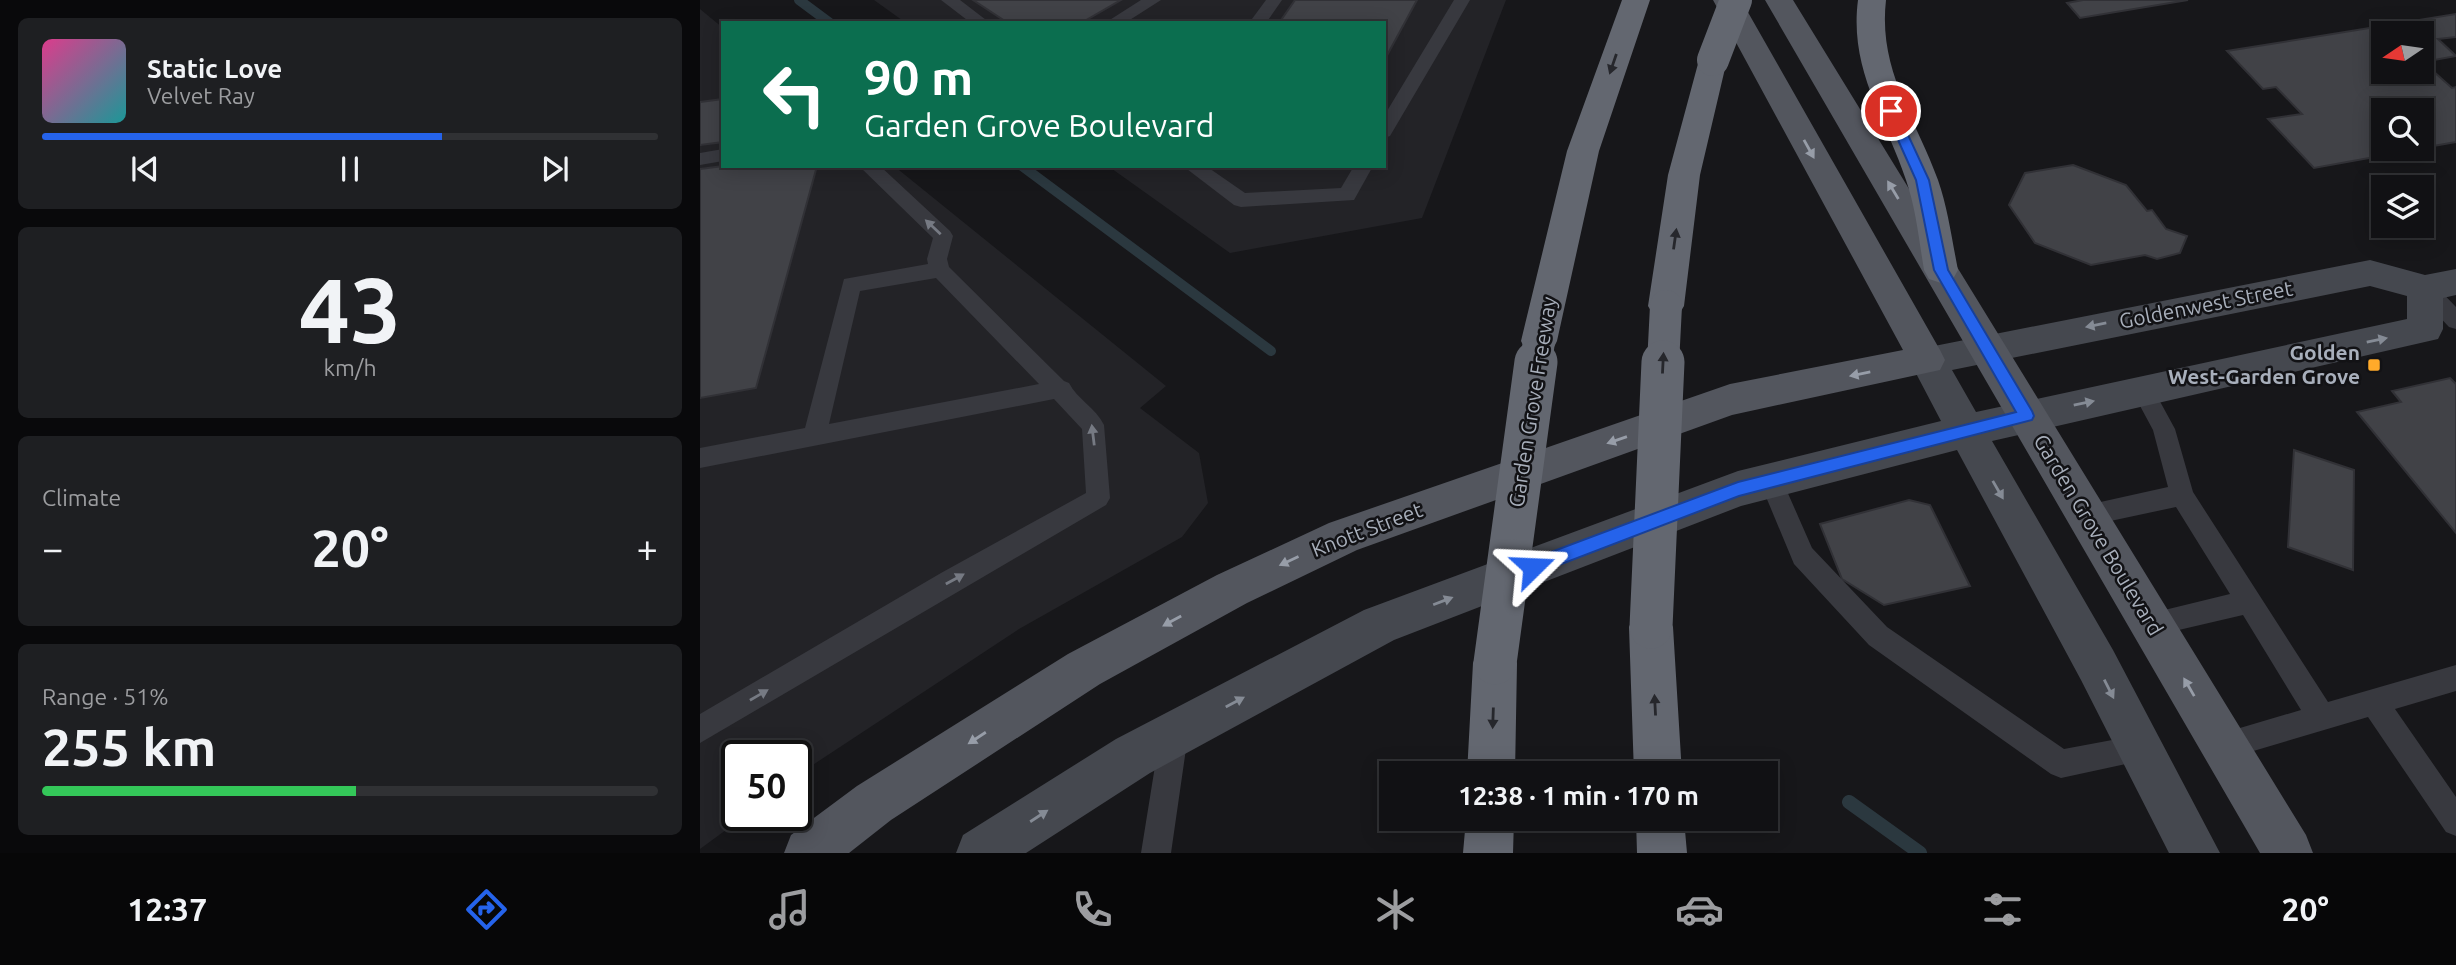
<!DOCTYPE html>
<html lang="en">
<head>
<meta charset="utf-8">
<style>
  :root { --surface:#111114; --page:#1e1f22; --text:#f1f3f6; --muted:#9c9da0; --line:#303134; --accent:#2563eb }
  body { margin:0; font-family:Ubuntu,sans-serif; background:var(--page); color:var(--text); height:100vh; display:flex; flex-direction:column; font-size:26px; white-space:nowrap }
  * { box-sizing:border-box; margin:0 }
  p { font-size:23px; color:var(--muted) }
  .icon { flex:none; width:38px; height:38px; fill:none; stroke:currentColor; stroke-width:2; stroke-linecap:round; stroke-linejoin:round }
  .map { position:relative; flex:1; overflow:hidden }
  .drawer { display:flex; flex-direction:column; gap:18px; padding:18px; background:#09090b; width:700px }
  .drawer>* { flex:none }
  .top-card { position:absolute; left:21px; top:21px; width:665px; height:147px; border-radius:0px; box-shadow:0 4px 18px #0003,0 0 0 2px var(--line); background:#0b6e4f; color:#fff; overflow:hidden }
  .needle { width:46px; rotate:257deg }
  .tools { position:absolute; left:1671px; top:21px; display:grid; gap:14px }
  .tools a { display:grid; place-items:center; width:63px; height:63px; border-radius:0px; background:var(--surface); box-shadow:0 4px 18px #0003,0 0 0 2px var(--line); font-size:35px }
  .speed { position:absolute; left:21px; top:740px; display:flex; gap:14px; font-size:35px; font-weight:700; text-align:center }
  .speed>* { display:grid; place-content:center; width:91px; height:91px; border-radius:50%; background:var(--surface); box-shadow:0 4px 18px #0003,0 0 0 2px var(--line); line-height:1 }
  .speed .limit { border:4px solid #111; border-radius:10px; background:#fff; color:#111 }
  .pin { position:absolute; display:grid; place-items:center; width:60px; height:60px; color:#fff; margin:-30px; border:4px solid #fff; border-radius:50%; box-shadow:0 2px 7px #0007 }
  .me { position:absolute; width:77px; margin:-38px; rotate:69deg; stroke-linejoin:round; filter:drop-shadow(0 0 5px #0008) }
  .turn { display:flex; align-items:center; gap:24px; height:147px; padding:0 28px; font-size:32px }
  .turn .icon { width:91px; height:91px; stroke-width:2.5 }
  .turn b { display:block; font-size:49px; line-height:60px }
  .big { font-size:52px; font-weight:700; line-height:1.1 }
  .drawer .widget { flex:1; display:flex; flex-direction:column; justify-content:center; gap:10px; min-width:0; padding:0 24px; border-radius:10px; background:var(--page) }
  .drawer .dial { align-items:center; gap:0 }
  .dial b { font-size:91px; line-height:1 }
  .song { display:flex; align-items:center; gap:21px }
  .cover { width:84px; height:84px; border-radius:10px; background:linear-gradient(135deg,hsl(330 70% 55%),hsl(180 70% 35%)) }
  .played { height:7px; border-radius:4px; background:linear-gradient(90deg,var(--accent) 65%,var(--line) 65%) }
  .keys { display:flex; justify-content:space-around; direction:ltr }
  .heat { display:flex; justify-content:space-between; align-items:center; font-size:38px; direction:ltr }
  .charge { height:10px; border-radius:5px; background:linear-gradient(90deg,#34c759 51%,var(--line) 0) }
  .trip { position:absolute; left:679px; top:761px; width:399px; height:70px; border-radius:0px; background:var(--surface); box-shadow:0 4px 18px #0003,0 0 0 2px var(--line); font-weight:700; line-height:70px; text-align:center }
  .tab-bar { display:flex; height:112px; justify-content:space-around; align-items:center; background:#070708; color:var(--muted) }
  .tab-bar .icon { width:49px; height:49px }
  .tab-bar .on { color:var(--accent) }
  .tab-bar b { font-size:32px; color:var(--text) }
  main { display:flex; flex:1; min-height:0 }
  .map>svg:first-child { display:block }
</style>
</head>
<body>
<main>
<section class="drawer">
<div class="widget">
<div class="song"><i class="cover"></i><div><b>Static Love</b><p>Velvet Ray</p></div></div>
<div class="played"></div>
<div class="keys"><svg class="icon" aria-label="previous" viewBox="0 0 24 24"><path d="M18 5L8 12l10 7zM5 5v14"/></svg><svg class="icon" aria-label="pause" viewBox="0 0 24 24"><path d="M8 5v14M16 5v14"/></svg><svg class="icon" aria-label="next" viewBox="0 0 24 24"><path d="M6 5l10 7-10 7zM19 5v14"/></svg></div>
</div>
<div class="widget dial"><b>43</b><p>km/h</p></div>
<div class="widget"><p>Climate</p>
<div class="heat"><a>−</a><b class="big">20°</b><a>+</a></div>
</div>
<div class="widget"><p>Range · 51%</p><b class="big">255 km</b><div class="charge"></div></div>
</section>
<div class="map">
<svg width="1756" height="853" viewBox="0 0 1756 853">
  <rect width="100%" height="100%" fill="#17171a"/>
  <path fill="#232327" d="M174,0h632l-84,218 -192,35 -122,-87h276v-143h-478z
    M0,9l23,19v138h171l272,220 -26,22 59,45 9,50 -26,34 -163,92 -223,147v-20h-59v60h8l-45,33z"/>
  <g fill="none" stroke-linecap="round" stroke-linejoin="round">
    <path stroke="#2b383f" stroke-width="10" d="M99,0l31,23
      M322,166l249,185"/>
    <path stroke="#2b383f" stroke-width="14" d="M1149,802l71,51"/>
  </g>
  <path fill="#414247" stroke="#313136" stroke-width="2" fill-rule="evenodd" d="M273,0h148l-40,23h-73z
    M595,0h122l-33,61v-38h-105z
    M1383,0h105l-108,18 -13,-15z
    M1756,14v23l-18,2 18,17 -33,6 29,26 4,-1v55l-34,6v-38h-38v39h35l-105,19 -46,-49 34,-5 -26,-27 -13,2 -36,-38zM1684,33h38v39h-38z
    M23,99v43l-23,3v-43z
    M1373,165l53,20 21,26 5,-1 14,19 21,7 -7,17 -23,6 -12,-4 -54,10 -56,-22 -26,-38 16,-32z
    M23,166h94l-61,222 -56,10v-229z
    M1750,378l6,6v149l-99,-121 44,-10 -9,-11z
    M1594,450l60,20 -1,100 -65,-23z
    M1209,500l21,5 40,81 -86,19 -42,-26 -22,-55z"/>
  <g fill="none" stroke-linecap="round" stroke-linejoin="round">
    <path fill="#38393f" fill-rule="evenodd" d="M241,0h19l30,23h-19z
      M441,0h20l-36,23h-20z
      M566,0h16l-16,23h-17z
      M754,0h16l-80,136 -6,2v-22z
      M23,149v12l-23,4v-12z
      M159,166h21l70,65 3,5 -6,23 2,8 115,114 5,2c8,16 27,25 35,42l6,73 -4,7 -406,238v-29l241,-141 145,-80 -4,-64 -28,-30 -354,69v-20l105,-20 39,-149 84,-15 -1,-5 6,-21zM236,278l103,106 -210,40 31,-133z
      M483,166h23l39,27 96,-5 13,-22h19l-19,34 -113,7 -7,-2z
      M1725,280l7,2 24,25v22l-7,-2 -31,-33 -3,-6 3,-6z
      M1443,382l8,3 24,44 18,63 135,210 128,-37v26l-61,18 61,88v39l-10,-4 -78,-115 -145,43 -10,-4 -4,-10 4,-10 88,-26 -58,-95 -90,21 -9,-3 -4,-9 4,-9 86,-21 -54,-87 -89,19 -9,-3 -3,-8 3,-8 90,-20 -15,-57 -21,-39 3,-6z
      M1071,470l8,3 33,75 75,79 177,122 75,-14 10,4 4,10 -4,10 -88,19 -10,-4 -182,-129 -75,-81 -35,-84 4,-7z
      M474,721l10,4 4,10 -17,118h-30l19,-118 4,-10z"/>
    <path fill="#45484f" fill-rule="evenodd" d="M1670,260l55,15 31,-6v26l-13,3v31l-5,10 -446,102 121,209 107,203h-51l-88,-173 -124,-230 -216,56 -347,134 -244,133 -124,80h-70l7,-18 153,-96 248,-129 374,-139 203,-50 -32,-61 5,-10zM1670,286l37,10v23l-431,93 -24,-42z"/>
    <path fill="#53565e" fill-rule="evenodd" d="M1013,0h28l199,350 5,10 -5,10 -208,45 -375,135 -110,53 -147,81 -209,136 -42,33h-65l7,-18 66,-49 211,-132 149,-79 112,-52 401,-139 173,-34z
      M1065,0h28l513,835 7,18h-53z"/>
    <path fill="#636770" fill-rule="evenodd" d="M922,0h28l-51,151 -42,190 -5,10 -13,4 -13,-4 -5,-10 46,-190z
      M1158,0h28c-8,70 29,117 52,180 10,29 14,60 20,90l-5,9 -12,4 -12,-4 -5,-9c-5,-30 -8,-61 -18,-90 -21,-63 -57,-110 -48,-180z
      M1013,51l10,3 4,6 -27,115 -16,131 -6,10 -12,4 -12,-4 -6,-10 20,-131 31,-115 4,-6z
      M951,606l15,6 7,15 9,147h-48l-5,-147 7,-15z
      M795,641l16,7 6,15 -2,111h-48l6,-111 6,-15z
      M766,819h48l-1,34h-50z
      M936,819h48l3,34h-50z"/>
    <path stroke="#636770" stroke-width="32" d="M1013,60l23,-60
      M836,364l3,-23
      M963,364l3,-58"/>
    <path stroke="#636770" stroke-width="43" d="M951,627l12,-265
      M795,663l41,-301"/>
  </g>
  <defs><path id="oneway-solid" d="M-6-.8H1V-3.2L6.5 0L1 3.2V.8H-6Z" transform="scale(1.75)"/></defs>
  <g fill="#26272c">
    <use href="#oneway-solid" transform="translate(913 64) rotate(109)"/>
    <use href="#oneway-solid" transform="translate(975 239) rotate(-82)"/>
    <use href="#oneway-solid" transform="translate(963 363) rotate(-87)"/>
    <use href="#oneway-solid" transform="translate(955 705) rotate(-93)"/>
    <use href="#oneway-solid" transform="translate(793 718) rotate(92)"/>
  </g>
  <g fill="#979da8">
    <use href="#oneway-solid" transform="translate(1109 149) rotate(61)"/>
    <use href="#oneway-solid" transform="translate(1193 190) rotate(-121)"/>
    <use href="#oneway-solid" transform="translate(1160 374) rotate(169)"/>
    <use href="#oneway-solid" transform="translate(917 440) rotate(161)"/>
    <use href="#oneway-solid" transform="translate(589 561) rotate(155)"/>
    <use href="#oneway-solid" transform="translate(472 621) rotate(151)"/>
    <use href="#oneway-solid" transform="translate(1489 687) rotate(-120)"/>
    <use href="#oneway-solid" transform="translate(277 738) rotate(147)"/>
  </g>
  <g fill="#767a83">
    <use href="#oneway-solid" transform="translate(233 227) rotate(-137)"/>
    <use href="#oneway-solid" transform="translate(393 435) rotate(-97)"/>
    <use href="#oneway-solid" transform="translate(255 579) rotate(-29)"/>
    <use href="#oneway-solid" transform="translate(59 695) rotate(-30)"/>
  </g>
  <g fill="#858b95">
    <use href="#oneway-solid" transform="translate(1396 325) rotate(169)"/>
    <use href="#oneway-solid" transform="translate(1677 340) rotate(-12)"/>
    <use href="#oneway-solid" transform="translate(1384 403) rotate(-12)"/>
    <use href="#oneway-solid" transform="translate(1298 490) rotate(60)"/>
    <use href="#oneway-solid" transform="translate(743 601) rotate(-21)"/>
    <use href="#oneway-solid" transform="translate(1409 689) rotate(63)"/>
    <use href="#oneway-solid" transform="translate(535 702) rotate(-28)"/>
    <use href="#oneway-solid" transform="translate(339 816) rotate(-33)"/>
  </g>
  <path fill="#2563eb" stroke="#184099" stroke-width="2" d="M1191,106l6,5 32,69 19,90 84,141 2,5 -2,4 -293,76 -206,79 -6,-3 -3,-5 3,-6 211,-79 278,-70 -82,-142 -18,-90 -31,-69z"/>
  <rect fill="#ffaa2a" stroke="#121215" stroke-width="2.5" x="1667" y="358" width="14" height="14" rx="3.5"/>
  <g text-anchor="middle" stroke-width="5" stroke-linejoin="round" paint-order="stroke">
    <g font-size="21" fill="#a8afbb" stroke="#121215">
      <text transform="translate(1506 305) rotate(-11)" y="7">Goldenwest Street</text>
      <text transform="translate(833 402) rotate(-81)" y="7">Garden Grove Freeway</text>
      <text transform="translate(667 530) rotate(-21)" y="7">Knott Street</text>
      <text transform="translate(1398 535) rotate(59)" y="7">Garden Grove Boulevard</text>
    </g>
    <g font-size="21" font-weight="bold" fill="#a8afbb" stroke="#121215" text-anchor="end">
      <text x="1660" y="360">Golden<tspan x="1660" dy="24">West-Garden Grove</tspan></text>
    </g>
  </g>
</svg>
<div class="tools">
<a><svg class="needle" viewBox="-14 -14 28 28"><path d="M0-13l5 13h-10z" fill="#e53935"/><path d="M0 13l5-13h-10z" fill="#9c9da0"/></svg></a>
<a><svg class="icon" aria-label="search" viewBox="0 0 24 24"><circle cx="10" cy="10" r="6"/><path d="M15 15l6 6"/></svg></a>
<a><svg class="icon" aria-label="layers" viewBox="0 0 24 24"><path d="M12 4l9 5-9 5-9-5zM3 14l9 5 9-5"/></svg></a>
</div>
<div class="speed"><div class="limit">50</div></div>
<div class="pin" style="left:1191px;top:111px;background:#d93025"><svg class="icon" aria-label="arrive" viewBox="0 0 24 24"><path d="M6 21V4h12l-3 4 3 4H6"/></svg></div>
<svg class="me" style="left:833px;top:567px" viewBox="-20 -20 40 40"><path d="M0-17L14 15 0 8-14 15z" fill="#2563eb" stroke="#fff" stroke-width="4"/></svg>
<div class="trip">12:38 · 1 min · 170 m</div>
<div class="top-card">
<div class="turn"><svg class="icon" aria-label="left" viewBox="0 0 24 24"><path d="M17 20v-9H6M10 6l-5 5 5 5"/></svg><div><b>90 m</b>Garden Grove Boulevard</div></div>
</div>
</div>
</main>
<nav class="tab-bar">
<b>12:37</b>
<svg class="icon on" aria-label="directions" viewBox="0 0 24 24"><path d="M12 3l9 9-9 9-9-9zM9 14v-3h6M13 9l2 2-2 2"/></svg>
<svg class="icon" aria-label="music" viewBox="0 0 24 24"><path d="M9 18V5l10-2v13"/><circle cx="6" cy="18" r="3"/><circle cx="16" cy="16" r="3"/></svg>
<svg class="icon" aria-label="phone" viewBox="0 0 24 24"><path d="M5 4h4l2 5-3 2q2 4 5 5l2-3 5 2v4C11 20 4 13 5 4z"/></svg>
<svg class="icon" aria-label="climate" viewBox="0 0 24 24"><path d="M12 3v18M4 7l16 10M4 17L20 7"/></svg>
<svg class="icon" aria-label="car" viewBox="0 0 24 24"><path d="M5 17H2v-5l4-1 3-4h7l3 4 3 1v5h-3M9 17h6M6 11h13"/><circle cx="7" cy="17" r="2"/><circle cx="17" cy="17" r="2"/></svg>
<svg class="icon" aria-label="filters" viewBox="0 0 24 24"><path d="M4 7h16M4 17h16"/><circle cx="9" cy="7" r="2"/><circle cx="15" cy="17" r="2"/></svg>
<b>20°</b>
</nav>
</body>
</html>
